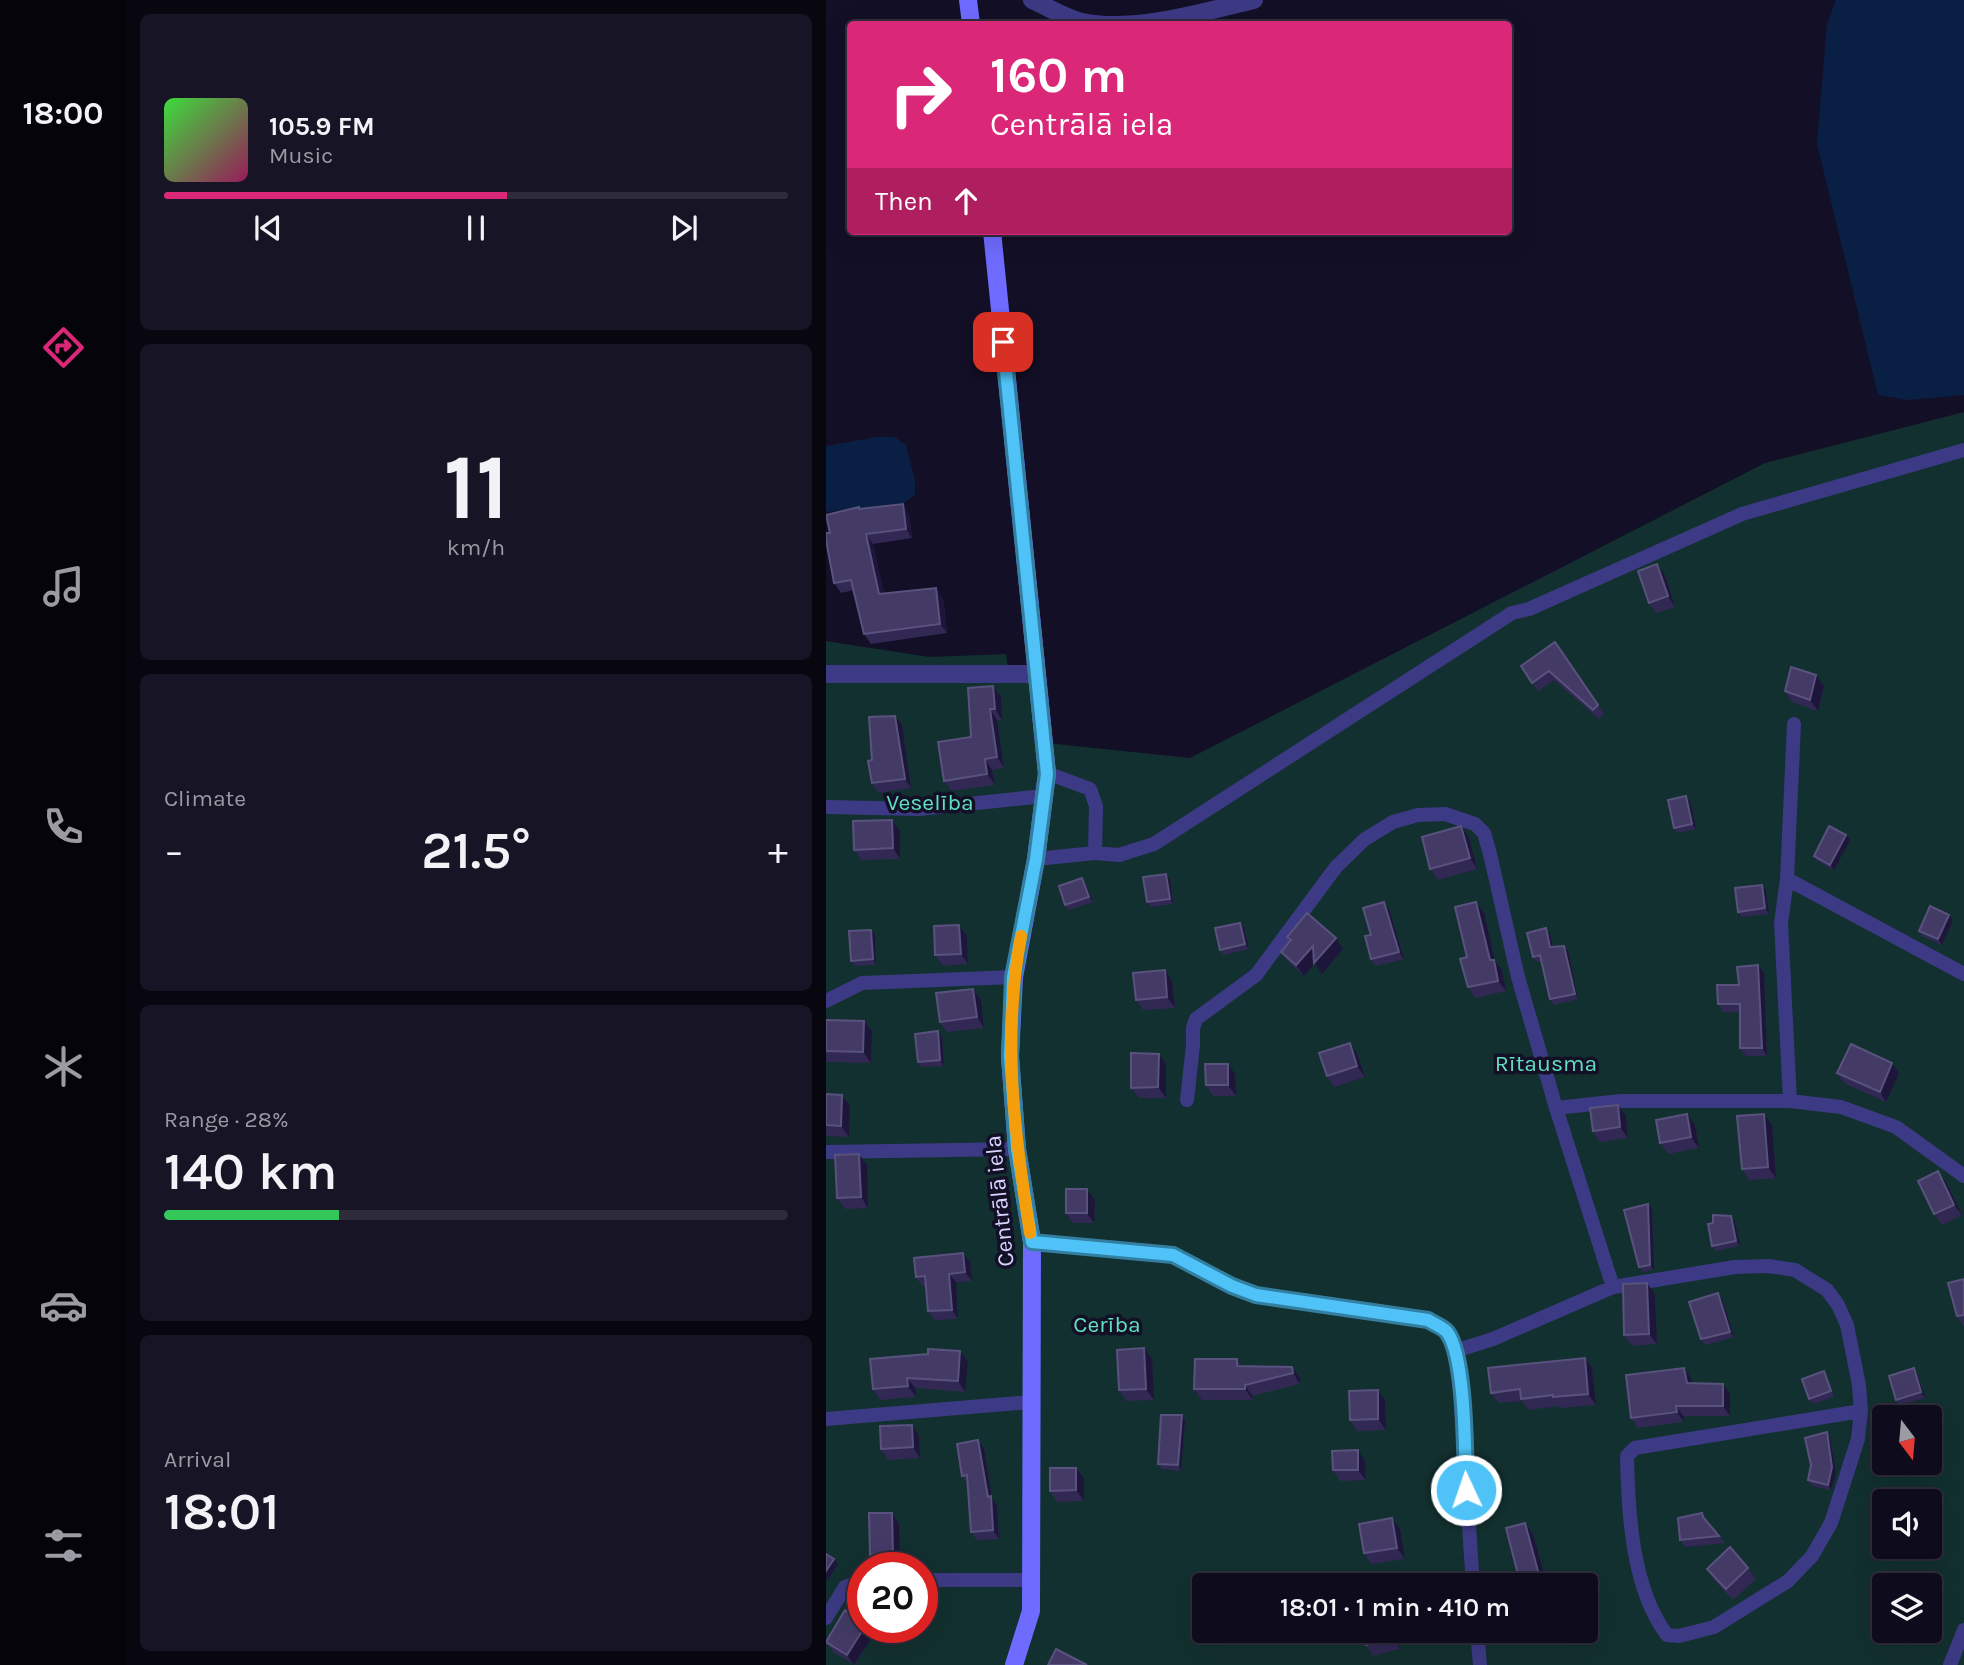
<!DOCTYPE html>
<html lang="en">
<head>
<meta charset="utf-8">
<style>
  :root { --surface:#0e0b1c; --page:#171425; --text:#f1f3f6; --muted:#9b9ba3; --line:#2e2b3b; --accent:#db2777 }
  body { margin:0; font-family:Karla,sans-serif; background:var(--page); color:var(--text); height:100vh; display:flex; flex-direction:column; font-size:26px; white-space:nowrap }
  * { box-sizing:border-box; margin:0 }
  p { font-size:23px; color:var(--muted) }
  .icon { flex:none; width:38px; height:38px; fill:none; stroke:currentColor; stroke-width:2; stroke-linecap:round; stroke-linejoin:round }
  .map { position:relative; flex:1; overflow:hidden }
  .side { display:flex; flex-direction:column; gap:14px; padding:14px; background:#08060f; width:700px }
  .side>* { flex:none }
  .guide { position:absolute; left:21px; top:21px; width:665px; height:214px; border-radius:7px; box-shadow:0 7px 28px #0002,0 0 0 2px var(--line); background:#db2777; color:#fff; overflow:hidden }
  .needle { width:46px; rotate:164deg }
  .fabs { position:absolute; left:1046px; top:1405px; display:grid; gap:14px }
  .fabs a { display:grid; place-items:center; width:70px; height:70px; border-radius:7px; background:var(--surface); box-shadow:0 7px 28px #0002,0 0 0 2px var(--line); font-size:35px }
  .speed { position:absolute; left:21px; top:1552px; display:flex; gap:14px; font-size:35px; font-weight:700; text-align:center }
  .speed>* { display:grid; place-content:center; width:91px; height:91px; border-radius:50%; background:var(--surface); box-shadow:0 7px 28px #0002,0 0 0 2px var(--line); line-height:1 }
  .speed .limit { border:10px solid #d22; background:#fff; color:#111 }
  .pin { position:absolute; display:grid; place-items:center; width:60px; height:60px; color:#fff; margin:-30px; border-radius:14px; box-shadow:0 4px 10px #0006 }
  .me { position:absolute; width:77px; margin:-38px; rotate:357deg; stroke-linejoin:round; filter:drop-shadow(0 0 5px #0008) }
  .turn { display:flex; align-items:center; gap:24px; height:147px; padding:0 28px; font-size:32px }
  .turn .icon { width:91px; height:91px; stroke-width:2.5 }
  .turn b { display:block; font-size:49px; line-height:60px }
  .then { display:flex; align-items:center; height:66px; padding:0 28px; background:#0003; gap:14px; font-size:26px }
  .big { font-size:52px; font-weight:600; line-height:1.1 }
  .side .widget { flex:1; display:flex; flex-direction:column; justify-content:center; gap:10px; min-width:0; padding:0 24px; border-radius:10px; background:var(--page) }
  .side .dial { align-items:center; gap:0 }
  .dial b { font-size:91px; line-height:1 }
  .song { display:flex; align-items:center; gap:21px }
  .cover { width:84px; height:84px; border-radius:10px; background:linear-gradient(135deg,hsl(120 70% 55%),hsl(330 70% 35%)) }
  .played { height:7px; border-radius:4px; background:linear-gradient(90deg,var(--accent) 55%,var(--line) 55%) }
  .keys { display:flex; justify-content:space-around; direction:ltr }
  .heat { display:flex; justify-content:space-between; align-items:center; font-size:38px; direction:ltr }
  .charge { height:10px; border-radius:5px; background:linear-gradient(90deg,#34c759 28%,var(--line) 0) }
  .trip { position:absolute; left:366px; top:1573px; width:406px; height:70px; border-radius:7px; background:var(--surface); box-shadow:0 7px 28px #0002,0 0 0 2px var(--line); font-weight:600; line-height:70px; text-align:center }
  main { display:flex; flex:1; min-height:0 }
  .dock { display:flex; flex-direction:column; width:126px; justify-content:space-around; align-items:center; background:#06040b; color:var(--muted) }
  .dock .icon { width:49px; height:49px }
  .dock .selected { color:var(--accent) }
  .dock b { font-size:32px; color:var(--text) }
  .map>svg:first-child { display:block }
</style>
</head>
<body>
<main>
<nav class="dock">
<b>18:00</b>
<svg class="icon selected" aria-label="directions" viewBox="0 0 24 24"><path d="M12 3l9 9-9 9-9-9zM9 14v-3h6M13 9l2 2-2 2"/></svg>
<svg class="icon" aria-label="music" viewBox="0 0 24 24"><path d="M9 18V5l10-2v13"/><circle cx="6" cy="18" r="3"/><circle cx="16" cy="16" r="3"/></svg>
<svg class="icon" aria-label="phone" viewBox="0 0 24 24"><path d="M5 4h4l2 5-3 2q2 4 5 5l2-3 5 2v4C11 20 4 13 5 4z"/></svg>
<svg class="icon" aria-label="climate" viewBox="0 0 24 24"><path d="M12 3v18M4 7l16 10M4 17L20 7"/></svg>
<svg class="icon" aria-label="car" viewBox="0 0 24 24"><path d="M5 17H2v-5l4-1 3-4h7l3 4 3 1v5h-3M9 17h6M6 11h13"/><circle cx="7" cy="17" r="2"/><circle cx="17" cy="17" r="2"/></svg>
<svg class="icon" aria-label="filters" viewBox="0 0 24 24"><path d="M4 7h16M4 17h16"/><circle cx="9" cy="7" r="2"/><circle cx="15" cy="17" r="2"/></svg>
</nav>
<section class="side">
<div class="widget">
<div class="song"><i class="cover"></i><div><b>105.9 FM</b><p>Music</p></div></div>
<div class="played"></div>
<div class="keys"><svg class="icon" aria-label="previous" viewBox="0 0 24 24"><path d="M18 5L8 12l10 7zM5 5v14"/></svg><svg class="icon" aria-label="pause" viewBox="0 0 24 24"><path d="M8 5v14M16 5v14"/></svg><svg class="icon" aria-label="next" viewBox="0 0 24 24"><path d="M6 5l10 7-10 7zM19 5v14"/></svg></div>
</div>
<div class="widget dial"><b>11</b><p>km/h</p></div>
<div class="widget"><p>Climate</p>
<div class="heat"><a>−</a><b class="big">21.5°</b><a>+</a></div>
</div>
<div class="widget"><p>Range · 28%</p><b class="big">140 km</b><div class="charge"></div></div>
<div class="widget"><p>Arrival</p><b class="big">18:01</b></div>
</section>
<div class="map">
<svg width="1138" height="1665" viewBox="0 0 1138 1665">
  <rect width="100%" height="100%" fill="#130f26"/>
  <path fill="#12302f" fill-rule="evenodd" d="M1138,412v1253h-1138v-1024l103,16 77,-3 2,15 29,5v68l153,16 575,-295zM1059,1418h45v45h-45zM1059,1502h45v45h-45zM37,1568h59v60h-59zM378,1586h382v45h-382zM1059,1586h45v45h-45z"/>
  <path fill="#0a1f44" d="M1010,0h128v395l-56,5 -30,-5 -61,-251 10,-120z
    M51,437h18l11,8 9,35v15l-11,8 -78,9v-66z"/>
  <g fill="none" stroke-linecap="round" stroke-linejoin="round">
    <path stroke="#3d3a85" stroke-width="14" d="M221,773l43,16 6,17 -1,47
      M1,807l92,2 125,-13
      M210,859l59,-6 24,2 35,-11 358,-231 17,-4 213,-95 222,-64
      M961,879l177,95
      M0,1001l36,-18 152,-6
      M361,1100l6,-55v-17l3,-9 60,-44 80,-108 29,-28 28,-17 25,-7 27,-1 30,10 9,9 6,21 28,123 38,131 57,179
      M964,1101l-9,-178 6,-44 7,-155
      M730,1108l65,-7h169l51,6 55,20 68,49
      M0,1152l191,-3
      M206,1242l141,13 59,31 24,9 172,25 18,11 9,20 38,-12 120,-52 122,-20 33,-1 27,4 32,20 11,15 9,20 12,60 2,26 -3,28 -27,84 -19,33 -24,25 -74,46 -35,9 -12,-1c-35,-46 -39,-123 -40,-179l8,-8 226,-37
      M629,1351l5,40 13,195
      M0,1419l205,-17
      M96,1580h109
      M0,1618l19,-31 18,-6
      M651,1631l3,34
      M1124,1665l14,-35"/>
    <path stroke="#3d3a85" stroke-width="18" d="M206,0c16,7 33,18 50,22 51,11 121,-10 172,-22
      M0,674h211"/>
    <path stroke="#6f6bff" stroke-width="18" d="M142,0l3,24
      M166,231l55,542 -11,86 -22,118 -4,80 7,92 15,93 -1,369 -17,54"/>
  </g>
  <path fill="#312854" d="M34,509l49,5 3,24 -39,6 11,50 59,4 4,35 -76,11 -7,-10 -10,-44 -13,3 -7,-10 -4,-50z
    M839,575l10,32 -19,6 -7,-10z
    M729,642l49,72 -5,5 -45,-39 -16,11 -17,-25z
    M990,675l8,11 -6,25 -26,-9 -7,-11z
    M142,688l33,9 1,23h-5l7,48 -12,2 3,15 -43,6 -8,-10 27,-44z
    M76,725l9,63 -33,5 -6,-10v-23z
    M864,801l6,28 -18,4 -4,-5z
    M635,826l8,11 8,32 -39,11 -8,-11z
    M74,831v28l-39,1 -7,-10z
    M1024,840l-16,30 -17,-9 -3,-5z
    M256,878l4,6 7,18 -24,8 -4,-5z
    M344,879l3,25 -22,3 -4,-5z
    M936,885l4,6 3,23 -27,3 -4,-5z
    M558,902l5,7 15,50 -28,7 -5,-7v-24z
    M650,902l8,11 11,48 7,9 4,21 -31,7 -7,-11 -1,-30z
    M1123,915l4,5 -11,25 -20,-9 -3,-5z
    M414,923l4,5 5,21 -25,6 -4,-5z
    M724,934l3,13 11,-1 4,5 10,48 -24,6 -4,-6 -8,-38 -5,1 -4,-5z
    M49,935l1,30 -21,1 -4,-5z
    M141,936l1,28 -25,2 -8,-11z
    M461,937l56,12 -21,25 -7,-11 -11,13 -16,-14 -7,-10 9,-11z
    M932,965l6,8 3,83h-21l-6,-8v-36h-17l-5,-8 21,-19z
    M339,970l7,11 3,27 -32,2 -7,-10z
    M147,989l8,11 3,28 -37,4 -7,-10z
    M0,1020l38,1 8,10 -1,32 -45,-1z
    M116,1037l2,29 -22,1 -4,-5z
    M333,1054l7,10v34h-27l-8,-10z
    M531,1054l8,23 -31,10 -7,-11z
    M1066,1063l7,10 -13,29 -42,-19 -7,-10z
    M409,1074l1,22h-23l-7,-11z
    M0,1094l16,1 8,11 -1,31 -23,-1z
    M800,1116l2,22 -28,4 -7,-11z
    M869,1125l4,23 -31,6 -8,-11z
    M946,1125l4,53 -27,2 -7,-11z
    M41,1165l1,43 -23,1 -8,-11z
    M1120,1182l16,33 -20,10 -8,-11z
    M269,1200l-1,23h-21l-7,-10z
    M826,1209l2,61 -11,2 -4,-5z
    M905,1216l4,6 5,24 -24,5 -4,-5 1,-23z
    M137,1253l7,9 2,19 -16,1 2,37 -24,1 -6,-9 -2,-25h-4l-6,-9z
    M1138,1279v48l-7,-11z
    M892,1293l4,5 12,39 -29,8 -4,-6z
    M829,1294l2,50 -25,2 -8,-11z
    M134,1351l8,11 -3,30 -50,-4 1,9 -36,3 -7,-11z
    M759,1358l7,10 4,37 -35,3 -2,-2 -30,4 -7,-9 -23,2 -8,-10z
    M326,1359l2,41 -28,1 -7,-11z
    M411,1359l4,7 51,1 8,11v6l-48,12 1,4h-51l-8,-11z
    M1088,1368l3,5 8,25 -25,7 -4,-5z
    M1001,1377l7,20 -21,7 -4,-5z
    M865,1378l1,5 31,1 7,10v22h-47l1,6 -46,6 -7,-10z
    M559,1400l1,30 -29,1 -7,-11z
    M356,1415l3,6 -4,50 -19,-2 -4,-5z
    M1001,1432l3,6 6,35 -5,17 -19,-4 -4,-6z
    M93,1436l1,22 -32,2 -7,-11z
    M158,1449l8,50 5,6 2,34 -22,1 -6,-8 -3,-48 -6,-8z
    M539,1461l1,19 -26,1 -7,-11z
    M250,1468l8,10v23l-27,1 -7,-11z
    M66,1513l7,11 1,41h-23l-7,-10z
    M882,1521v2l17,20 -40,4 -5,-7z
    M574,1529l5,30 -34,5 -7,-11z
    M922,1568l8,11 -23,21 -19,-20 -7,-11z
    M536,1631h34l4,18 -27,7 -7,-11z
    M48,1634l-19,31 -22,-13 -7,-10z"/>
  <path fill="#1d163a" d="M77,504l6,10 3,24 -6,-9z
    M40,534l7,10 13,60 -7,-10z
    M831,564l8,11 10,32 -7,-11z
    M110,588l7,10 4,35 -7,-9z
    M990,675l8,11 -6,25 -8,-11z
    M167,686l8,11 1,23 -7,-11z
    M164,709l7,11 7,48 -7,-11z
    M69,716l7,9 9,63 -6,-9z
    M159,759l7,11 3,15 -8,-11z
    M860,796l4,5 6,28 -4,-5z
    M66,820l8,11v28l-7,-11z
    M635,826l8,11 8,32 -7,-11z
    M1020,835l4,5 -16,30 -4,-5z
    M340,874l4,5 3,25 -3,-5z
    M256,878l4,6 7,18 -4,-5z
    M936,885l4,6 3,23 -4,-6z
    M558,902l5,7 15,50 -5,-7z
    M650,902l8,11 11,48 7,9 4,21 -8,-10 -8,-21z
    M1123,915l4,5 -11,25 -4,-6z
    M414,923l4,5 5,21 -4,-5z
    M133,925l8,11 1,28 -7,-10z
    M720,928l4,6 4,19 -4,-6z
    M45,930l4,5 1,30 -3,-6z
    M510,938l7,11 -21,25 -7,-11 -11,13 -8,-11 17,-19z
    M738,946l4,5 10,48 -3,-5z
    M932,965l6,8 3,83 -5,-8z
    M339,970l7,11 3,27 -8,-11z
    M147,989l8,11 3,28 -7,-11z
    M38,1021l8,10 -1,32 -8,-11z
    M112,1031l4,6 2,29 -4,-6z
    M524,1043l7,11 8,23 -8,-11z
    M333,1054l7,10v34l-8,-11z
    M1066,1063l7,10 -13,29 -6,-10z
    M402,1064l7,10 1,22 -8,-11z
    M16,1095l8,11 -1,31 -8,-11z
    M792,1105l8,11 2,22 -8,-11z
    M861,1114l8,11 4,23 -8,-11z
    M938,1114l8,11 4,53 -8,-11z
    M33,1154l8,11 1,43 -7,-11z
    M1112,1171l8,11 16,33 -8,-10z
    M261,1189l8,11 -1,23 -7,-10z
    M822,1204l4,5 2,61 -4,-5z
    M905,1216l4,6 5,24 -4,-5z
    M137,1253l7,9 2,19 -7,-9z
    M123,1274l7,8 2,37 -6,-9z
    M821,1283l8,11 2,50 -8,-10z
    M892,1293l4,5 12,39 -4,-5z
    M318,1348l8,11 2,41 -8,-11z
    M134,1351l8,11 -3,30 -7,-11z
    M759,1358l7,10 4,37 -8,-11z
    M466,1367l8,11v6l-7,-11z
    M858,1368l7,10 3,15 -7,-10z
    M1088,1368l3,5 8,25 -4,-6z
    M81,1378l8,10 1,9 -8,-11z
    M897,1384l7,10v22l-7,-10z
    M419,1385l7,11 1,4 -8,-11z
    M552,1390l7,10 1,30 -8,-11z
    M850,1406l7,10 1,6 -7,-10z
    M356,1415l3,6 -4,50 -3,-6z
    M86,1425l7,11 1,22 -7,-11z
    M1001,1432l3,6 6,35 -5,17 -3,-5z
    M152,1440l6,9 8,50 5,6 2,34 -6,-9z
    M532,1450l7,11 1,19 -8,-10z
    M250,1468l8,10v23l-8,-11z
    M66,1513l7,11 1,41 -7,-11z
    M566,1518l8,11 5,30 -8,-11z
    M699,1523l8,11 14,52h-5z
    M8,1559l4,5 -12,18v-11z
    M38,1628h6l4,6 -20,31 -7,-10z
    M565,1631h5l4,18 -7,-11z"/>
  <path fill="#433a66" stroke="#5a527e" stroke-width="2" d="M77,504l3,25 -40,5 13,60 57,-6 4,36 -76,10 -13,-54 -17,3 -8,-43v-7h4l-4,-18 33,-8v2z
    M831,564l11,32 -19,7 -11,-32z
    M729,642l43,63 -5,5 -44,-39 -17,12 -11,-17z
    M965,667l25,8 -6,25 -25,-9z
    M167,686l2,23h-5l7,48 -12,2 2,15 -43,7 -6,-39 33,-5 -3,-49z
    M69,716l10,63 -33,4 -4,-22 4,-1 -3,-43z
    M860,796l6,28 -18,4 -6,-28z
    M66,820l1,28 -39,2 -1,-29z
    M635,826l9,32 -40,11 -8,-32z
    M1003,826l17,9 -16,30 -16,-9z
    M340,874l4,25 -23,3 -4,-25z
    M256,878l7,19 -24,8 -6,-19z
    M936,885l3,23 -27,4 -3,-24z
    M558,902l15,50 -28,7 -6,-23 6,-1 -8,-27z
    M650,902l14,58h4l4,21 -30,6 -8,-28 7,-2 -12,-50z
    M1104,906l19,9 -11,24 -19,-8z
    M481,913l29,25 -22,25 -1,-17 -17,19 -15,-13 10,-12 -4,-3z
    M414,923l5,21 -25,6 -5,-22z
    M133,925l2,29 -26,1 -1,-29z
    M720,928l4,19 14,-1 11,48 -25,5 -10,-44 -7,2 -6,-24z
    M45,930l2,29 -22,2 -2,-30z
    M932,965l4,83h-22v-44h-22l-1,-19h22l-2,-18z
    M339,970l2,27 -31,3 -3,-27z
    M147,989l4,28 -37,5 -4,-29z
    M0,1020l38,1 -1,31 -37,-1z
    M112,1031l2,29 -22,2 -3,-28z
    M524,1043l7,23 -30,10 -8,-23z
    M1025,1044l41,19 -12,29 -43,-19z
    M305,1053l28,1 -1,33 -27,1z
    M379,1064h23v21h-22z
    M0,1094l16,1 -1,31 -15,-1z
    M792,1105l2,22 -27,4 -3,-23z
    M861,1114l4,23 -31,6 -4,-23z
    M938,1114l4,53 -26,2 -5,-53z
    M33,1154l2,43 -24,1 -2,-43z
    M1112,1171l16,34 -20,9 -16,-33z
    M240,1189h21v24h-21z
    M822,1204l2,61 -11,2 -15,-57z
    M887,1215l18,1 5,25 -24,5 -4,-22 5,-1z
    M137,1253l2,19 -16,2 3,36 -24,1 -3,-35 -9,1 -2,-19z
    M1138,1279v36l-7,1 -9,-33z
    M821,1283l2,51 -25,1 -1,-51z
    M892,1293l12,39 -29,7 -12,-37z
    M318,1348l2,41 -27,1 -2,-40z
    M102,1349l32,2 -2,30 -51,-3 1,8 -35,3 -3,-30 58,-5z
    M759,1358l3,36 -35,3v-2l-32,4 -1,-10 -29,4 -3,-25z
    M369,1359h42v7l55,1 1,6 -48,12v4h-51z
    M858,1368l3,15 36,1v22h-47l1,6 -46,6 -5,-43z
    M1088,1368l7,24 -25,8 -7,-24z
    M998,1371l7,20 -22,8 -7,-20z
    M552,1390v29l-28,1 -1,-29z
    M335,1415h21l-4,50 -20,-1z
    M86,1425l1,22 -32,2 -1,-23z
    M1001,1432l5,35 -4,18 -20,-5 3,-15 -6,-27z
    M152,1440l10,57 3,-1 2,34 -22,2 -4,-57 -5,1 -5,-32z
    M532,1450v20h-25l-1,-19z
    M224,1468h26v22l-26,1z
    M43,1513h23l1,41 -23,1z
    M876,1513l1,4 16,19 -39,4 -2,-22z
    M566,1518l5,30 -33,5 -5,-29z
    M699,1523l17,63h-21l-15,-58z
    M904,1547l18,21 -22,21 -19,-20z
    M0,1554l8,5 -8,12z
    M19,1610l18,11v7h1l-17,27 -21,-13z
    M536,1631h29l2,7 -27,7z
    M230,1649l31,16h-39z"/>
  <g fill="none" stroke-linecap="round" stroke-linejoin="round">
    <g stroke="#337fa1" stroke-width="18">
      <path id="route" d="M177,342l44,432 -11,85 -23,118 -3,79 7,93 15,93 141,13 59,31 24,9 172,25c6,4 15,7 19,12 19,25 18,124 19,158"/>
    </g>
    <use href="#route" stroke="#4fc3f7" stroke-width="12"/>
    <path stroke="#f59e0b" stroke-width="12" d="M195,936c-19,102 -7,195 9,297"/>
  </g>
  <g text-anchor="middle" stroke-width="7" stroke-linejoin="round" paint-order="stroke">
    <g font-size="23" fill="#5fe0c0" stroke="#130f26">
      <text x="104" y="810">Veselība</text>
      <text x="720" y="1071">Rītausma</text>
      <text x="281" y="1332">Cerība</text>
    </g>
    <g font-size="23" fill="#d9d4ff" stroke="#130f26">
      <text transform="translate(173 1201) rotate(-96)" y="8">Centrālā iela</text>
    </g>
  </g>
</svg>
<div class="fabs">
<a><svg class="needle" viewBox="-14 -14 28 28"><path d="M0-13l5 13h-10z" fill="#e53935"/><path d="M0 13l5-13h-10z" fill="#9b9ba3"/></svg></a>
<a><svg class="icon" aria-label="sound" viewBox="0 0 24 24"><path d="M4 9h4l5-4v14l-5-4H4zM17 9q2 3 0 6"/></svg></a>
<a><svg class="icon" aria-label="layers" viewBox="0 0 24 24"><path d="M12 4l9 5-9 5-9-5zM3 14l9 5 9-5"/></svg></a>
</div>
<div class="speed"><div class="limit">20</div></div>
<div class="pin" style="left:177px;top:342px;background:#d93025"><svg class="icon" aria-label="arrive" viewBox="0 0 24 24"><path d="M6 21V4h12l-3 4 3 4H6"/></svg></div>
<svg class="me" style="left:640px;top:1490px" viewBox="-20 -20 40 40"><circle r="17" fill="#4fc3f7" stroke="#fff" stroke-width="3"/><path d="M0-11L8 9 0 5-8 9z" fill="#fff"/></svg>
<div class="trip">18:01 · 1 min · 410 m</div>
<div class="guide">
<div class="turn"><svg class="icon" aria-label="right" viewBox="0 0 24 24"><path d="M7 20v-9h11M14 6l5 5-5 5"/></svg><div><b>160 m</b>Centrālā iela</div></div>
<div class="then">Then<svg class="icon" aria-label="ahead" viewBox="0 0 24 24"><path d="M12 20V5M6 11l6-6 6 6"/></svg></div>
</div>
</div>
</main>
</body>
</html>
